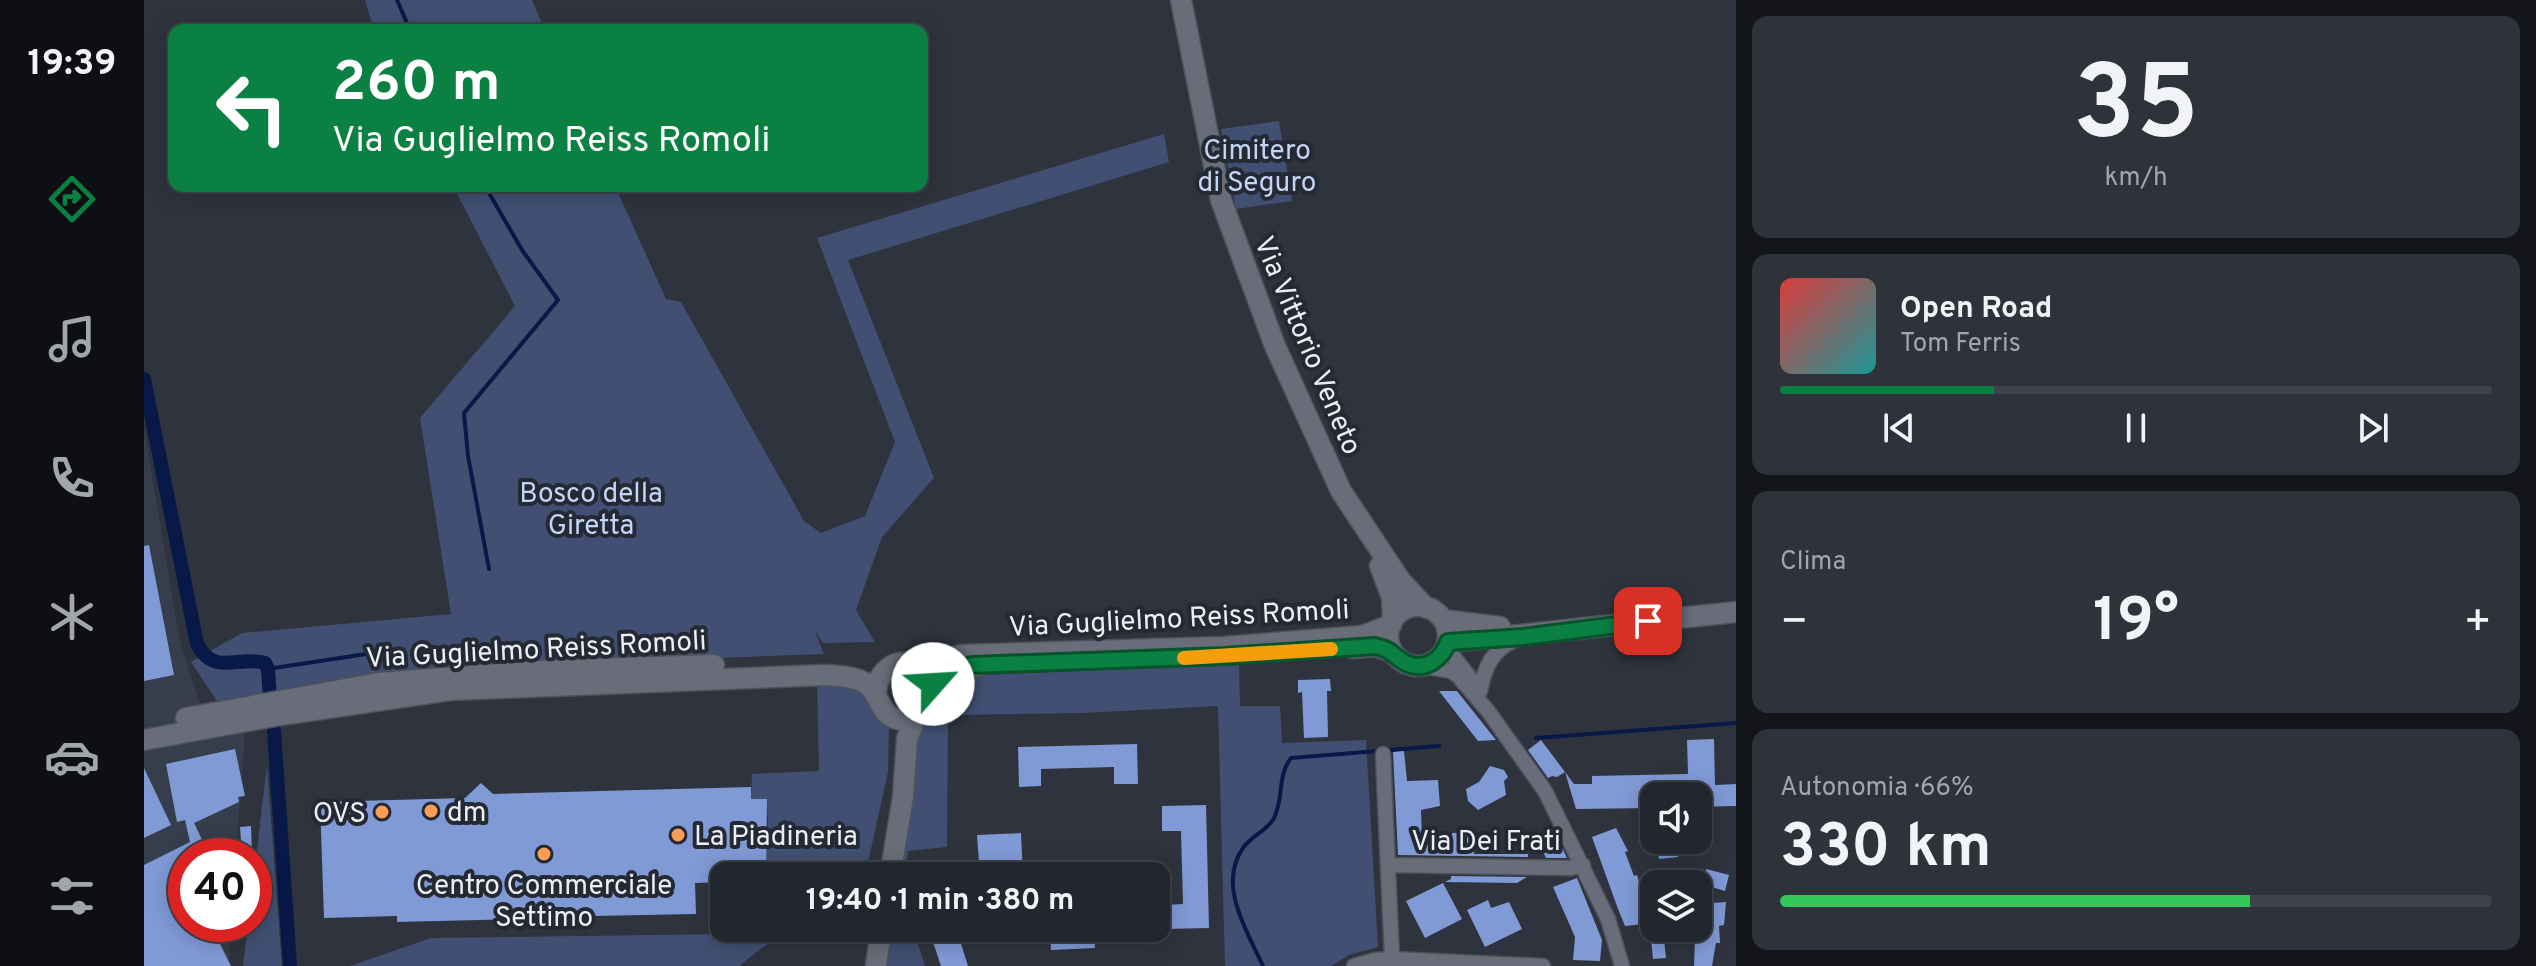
<!DOCTYPE html>
<html lang="it">
<head>
<meta charset="utf-8">
<style>
  :root { --surface:#22262e; --page:#2e323a; --text:#f1f3f6; --muted:#a2a5aa; --line:#3f434a; --accent:#0b8043 }
  body { margin:0; font-family:Overpass,sans-serif; background:var(--page); color:var(--text); height:100vh; display:flex; flex-direction:column; font-size:30px; white-space:nowrap }
  * { box-sizing:border-box; margin:0 }
  p { font-size:26px; color:var(--muted) }
  .icon { flex:none; width:44px; height:44px; fill:none; stroke:currentColor; stroke-width:2; stroke-linecap:round; stroke-linejoin:round }
  .map { position:relative; flex:1; overflow:hidden }
  .details { display:flex; flex-direction:column; gap:16px; padding:16px; background:#131519; width:800px }
  .details>* { flex:none }
  .hud { position:absolute; left:24px; top:24px; width:760px; height:168px; border-radius:16px; box-shadow:0 4px 20px #0003,0 0 0 2px var(--line); background:#0b8043; color:#fff; overflow:hidden }
  .controls { position:absolute; left:1496px; top:782px; display:grid; gap:16px }
  .controls a { display:grid; place-items:center; width:72px; height:72px; border-radius:16px; background:var(--surface); box-shadow:0 4px 20px #0003,0 0 0 2px var(--line); font-size:40px }
  .speed { position:absolute; left:24px; top:838px; display:flex; gap:16px; font-size:40px; font-weight:700; text-align:center }
  .speed>* { display:grid; place-content:center; width:104px; height:104px; border-radius:50%; background:var(--surface); box-shadow:0 4px 20px #0003,0 0 0 2px var(--line); line-height:1 }
  .speed .limit { border:12px solid #d22; background:#fff; color:#111 }
  .pin { position:absolute; display:grid; place-items:center; width:68px; height:68px; color:#fff; margin:-34px; border-radius:16px; box-shadow:0 4px 12px #0006 }
  .me { position:absolute; width:88px; margin:-44px; rotate:64deg; stroke-linejoin:round; filter:drop-shadow(0 0 6px #0008) }
  .turn { display:flex; align-items:center; gap:28px; height:168px; padding:0 32px; font-size:36px }
  .turn .icon { width:104px; height:104px; stroke-width:2.5 }
  .turn b { display:block; font-size:56px; line-height:68px }
  .big { font-size:60px; font-weight:700; line-height:1.1 }
  .details .card { flex:1; display:flex; flex-direction:column; justify-content:center; gap:12px; min-width:0; padding:0 28px; border-radius:16px; background:var(--page) }
  .details .dial { align-items:center; gap:0 }
  .dial b { font-size:104px; line-height:1 }
  .song { display:flex; align-items:center; gap:24px }
  .cover { width:96px; height:96px; border-radius:12px; background:linear-gradient(135deg,hsl(0 70% 55%),hsl(180 70% 35%)) }
  .played { height:8px; border-radius:4px; background:linear-gradient(90deg,var(--accent) 30%,var(--line) 30%) }
  .keys { display:flex; justify-content:space-around; direction:ltr }
  .heat { display:flex; justify-content:space-between; align-items:center; font-size:44px; direction:ltr }
  .charge { height:12px; border-radius:6px; background:linear-gradient(90deg,#34c759 66%,var(--line) 0) }
  .trip { position:absolute; left:566px; top:862px; width:460px; height:80px; border-radius:16px; background:var(--surface); box-shadow:0 4px 20px #0003,0 0 0 2px var(--line); font-weight:700; line-height:80px; text-align:center }
  main { display:flex; flex:1; min-height:0 }
  .menu { display:flex; flex-direction:column; width:144px; justify-content:space-around; align-items:center; background:#0e0f12; color:var(--muted) }
  .menu .icon { width:56px; height:56px }
  .menu .current { color:var(--accent) }
  .menu b { font-size:36px; color:var(--text) }
  .map>svg:first-child { display:block }
</style>
</head>
<body>
<main>
<nav class="menu">
<b>19:39</b>
<svg class="icon current" aria-label="directions" viewBox="0 0 24 24"><path d="M12 3l9 9-9 9-9-9zM9 14v-3h6M13 9l2 2-2 2"/></svg>
<svg class="icon" aria-label="music" viewBox="0 0 24 24"><path d="M9 18V5l10-2v13"/><circle cx="6" cy="18" r="3"/><circle cx="16" cy="16" r="3"/></svg>
<svg class="icon" aria-label="phone" viewBox="0 0 24 24"><path d="M5 4h4l2 5-3 2q2 4 5 5l2-3 5 2v4C11 20 4 13 5 4z"/></svg>
<svg class="icon" aria-label="climate" viewBox="0 0 24 24"><path d="M12 3v18M4 7l16 10M4 17L20 7"/></svg>
<svg class="icon" aria-label="car" viewBox="0 0 24 24"><path d="M5 17H2v-5l4-1 3-4h7l3 4 3 1v5h-3M9 17h6M6 11h13"/><circle cx="7" cy="17" r="2"/><circle cx="17" cy="17" r="2"/></svg>
<svg class="icon" aria-label="filters" viewBox="0 0 24 24"><path d="M4 7h16M4 17h16"/><circle cx="9" cy="7" r="2"/><circle cx="15" cy="17" r="2"/></svg>
</nav>
<div class="map">
<svg width="1592" height="966" viewBox="0 0 1592 966">
  <rect width="100%" height="100%" fill="#2e333d"/>
  <path fill="#363d4c" d="M0,428l36,213 20,63 45,29 -9,123h-50v68h46l-4,42h-84z"/>
  <path fill="#415072" d="M221,0h167l13,30h-171z
    M1135,121l13,80 -56,8 -15,-80z
    M1020,134l5,28 -321,98 86,218 -52,59 -26,73 19,32 -52,1 -9,-14 10,25 -247,9 -358,41 -28,-42 51,-29 209,-19 -31,-196 95,-112 -62,-120h162l51,113 15,3 123,219 17,12 44,-17 30,-74 -78,-204z
    M1095,664l1,42h40l2,37 84,-3 12,207 -29,8 -18,11h-106l-7,-260 -136,7 -134,2 -1,132 -39,4 -3,25h-11l23,-149 24,-40 17,-11z
    M673,681l45,6 16,31 11,10 -1,44 -23,104h-99l-1,-44 -13,-5h16l-1,-28h-16l1,-25 67,-3z
    M123,765l15,201h-39l5,-42h6v-50z
    M587,928h57l-49,38h-389l81,-28 297,-4z
    M742,928h13v6l14,-5 12,37h-44z"/>
  <g fill="none" stroke-linecap="round" stroke-linejoin="round">
    <path stroke="#081848" stroke-width="4" d="M253,0l13,30
      M341,186l37,64 36,50 -94,113 4,43 21,113
      M124,669l124,-19
      M1392,738l200,-15
      M1119,966c-16,-35 -46,-81 -20,-118 8,-12 24,-17 31,-30 10,-20 3,-42 17,-60l148,-12"/>
    <path stroke="#081848" stroke-width="14" d="M0,379l53,265c17,33 42,11 68,19l3,6 2,29
      M130,731l16,235"/>
  </g>
  <path fill="#809ad6" d="M5,545l25,130 -30,6v-135z
    M1186,679l1,12h-4l1,46 -24,1 -2,-46 -4,1v-13z
    M1295,691h18l39,49 -18,1z
    M1570,739l1,46 21,-1v22l-38,1v-11h-44v12l-78,1 -11,-37 9,12h18v-8l96,-2 -1,-34z
    M1397,740l24,32 -8,5 -5,-1 -4,2 -20,-28z
    M993,744l1,40h-24v-17l-73,2v17l-22,1 -1,-40z
    M91,749l10,47 -7,1 1,5 -45,21 16,33h-24v68h24l21,42h-87v-101l46,-23 -5,-22 -8,2 -11,-58z
    M1260,751l3,30 31,-1 2,26 -19,4 1,31 30,-2v-6l21,-1 1,22h54v3l-130,-2 -5,-103z
    M1346,766l14,4 4,7 -4,4 2,14 -28,15 -10,-9 -2,-12 13,-7z
    M0,768l27,57 -27,13z
    M337,783l12,11 258,-7v12h16l-1,77h-42v6l-29,1 1,31 -103,2v9h-25v-8l-38,1v8h-13v-7l-120,3v-6l-73,2 -4,-116 145,-4z
    M1062,805l3,123 -44,1 -1,-24 19,-1 -2,-73h-19v-25z
    M107,826l1,30h-10l-2,-29z
    M1472,828l12,23 -3,1 9,24 3,-1 3,10 -2,1 6,19 10,-1v19l-29,3 -7,-17 -26,-72z
    M877,833l2,43h-43l-3,-41z
    M1412,835l11,23h-21l-7,-15z
    M1512,840h20l2,17 -19,2z
    M1562,869l23,6 -4,16 -17,-5z
    M1307,876l76,1 -10,6 -72,-1 6,-3z
    M1433,878l25,62 -2,21 -27,-1 2,-23 -22,-50z
    M1299,883l19,36 -37,19 -19,-37z
    M1344,900l3,8 18,-6 13,27 -37,18 -18,-37z
    M1582,902l-2,23 -5,1 1,17h-4l-4,23h-18l1,-26h-6v-2l-25,1 2,19 -13,1 -3,-31h48v-24z
    M812,928l12,38h-27l-10,-30z
    M906,928h44l1,20 -44,2z"/>
  <g fill="none" stroke-linecap="round" stroke-linejoin="round">
    <g stroke="#4d525a" stroke-width="17">
      <path id="street" d="M1302,647l25,32
        M1279,666l28,5 7,5 30,35 57,80 63,128 14,47
        M1336,691c5,-24 12,-42 37,-52
        M1239,754l9,205
        M1245,865l182,3 12,-3
        M1210,966l21,-6 17,-1 151,7"/>
    </g>
    <g stroke="#4d525a" stroke-width="23">
      <path id="secondary" d="M1037,0l40,200 54,146 66,145 59,89 26,28
        M1236,566l12,31 1,23
        M1244 636a30 30 0 1 1 60 0a30 30 0 1 1-60 0Z
        M1299,620l57,7
        M1304,642c96,-9 192,-20 288,-30
        M1208,648l23,-2 18,6
        M777,667l19,-8 22,-4 262,-8 138,-11 29,-11
        M789,684l19,-13 29,-6
        M42,718l193,-35 157,-12 178,-6
        M0,740l136,-25 170,-25 374,-15c14,1 31,1 43,9 15,12 12,36 38,36 31,1 40,-44 11,-55 -23,-9 -40,9 -40,31
        M746,876l13,-79 4,-58 8,-20
        M732,966l5,-38"/>
    </g>
    <use href="#street" stroke="#686d79" stroke-width="14"/>
    <use href="#secondary" stroke="#686d79" stroke-width="20"/>
  </g>
  <g fill="none" stroke-linecap="round" stroke-linejoin="round">
    <g stroke="#07532c" stroke-width="20">
      <path id="route" d="M789,684l12,-10 27,-9 253,-9 150,-10c20,4 18,12 33,18 18,7 34,-5 40,-22l75,-5 125,-16"/>
    </g>
    <use href="#route" stroke="#0b8043" stroke-width="14"/>
    <path stroke="#f59e0b" stroke-width="14" d="M1040,658l147,-9"/>
  </g>
  <g fill="#fd9d55" stroke="#242933" stroke-width="3">
    <circle cx="287" cy="811" r="8"/>
    <circle cx="238" cy="812" r="8"/>
    <circle cx="534" cy="835" r="8"/>
    <circle cx="400" cy="854" r="8"/>
  </g>
  <g text-anchor="middle" stroke-width="8" stroke-linejoin="round" paint-order="stroke">
    <g font-size="28" fill="#c4d4f5" stroke="#242933">
      <text x="1113" y="159">Cimitero<tspan x="1113" dy="32">di Seguro</tspan></text>
      <text x="447" y="502">Bosco della<tspan x="447" dy="32">Giretta</tspan></text>
    </g>
    <g font-size="28" fill="#ebeef5" stroke="#242933">
      <text transform="translate(1165 345) rotate(67)" y="10">Via Vittorio Veneto</text>
      <text transform="translate(1035 617) rotate(-3)" y="10">Via Guglielmo Reiss Romoli</text>
      <text transform="translate(392 648) rotate(-3)" y="10">Via Guglielmo Reiss Romoli</text>
      <text x="1342" y="850">Via Dei Frati</text>
    </g>
    <g font-size="28" fill="#ebeef5" stroke="#242933" text-anchor="start">
      <text x="303" y="821">dm</text>
      <text x="222" y="822" text-anchor="end">OVS</text>
      <text x="550" y="845">La Piadineria</text>
      <text x="400" y="894" text-anchor="middle">Centro Commerciale<tspan x="400" dy="32">Settimo</tspan></text>
    </g>
  </g>
</svg>
<div class="controls">
<a><svg class="icon" aria-label="sound" viewBox="0 0 24 24"><path d="M4 9h4l5-4v14l-5-4H4zM17 9q2 3 0 6"/></svg></a>
<a><svg class="icon" aria-label="layers" viewBox="0 0 24 24"><path d="M12 4l9 5-9 5-9-5zM3 14l9 5 9-5"/></svg></a>
</div>
<div class="speed"><div class="limit">40</div></div>
<div class="pin" style="left:1504px;top:621px;background:#d93025"><svg class="icon" aria-label="arrive" viewBox="0 0 24 24"><path d="M6 21V4h12l-3 4 3 4H6"/></svg></div>
<svg class="me" style="left:789px;top:684px" viewBox="-20 -20 40 40"><circle r="19" fill="#fff"/><path d="M0-13L10 11 0 6-10 11z" fill="#0b8043"/></svg>
<div class="trip">19:40 · 1 min · 380 m</div>
<div class="hud">
<div class="turn"><svg class="icon" aria-label="left" viewBox="0 0 24 24"><path d="M17 20v-9H6M10 6l-5 5 5 5"/></svg><div><b>260 m</b>Via Guglielmo Reiss Romoli</div></div>
</div>
</div>
<section class="details">
<div class="card dial"><b>35</b><p>km/h</p></div>
<div class="card">
<div class="song"><i class="cover"></i><div><b>Open Road</b><p>Tom Ferris</p></div></div>
<div class="played"></div>
<div class="keys"><svg class="icon" aria-label="previous" viewBox="0 0 24 24"><path d="M18 5L8 12l10 7zM5 5v14"/></svg><svg class="icon" aria-label="pause" viewBox="0 0 24 24"><path d="M8 5v14M16 5v14"/></svg><svg class="icon" aria-label="next" viewBox="0 0 24 24"><path d="M6 5l10 7-10 7zM19 5v14"/></svg></div>
</div>
<div class="card"><p>Clima</p>
<div class="heat"><a>−</a><b class="big">19°</b><a>+</a></div>
</div>
<div class="card"><p>Autonomia · 66%</p><b class="big">330 km</b><div class="charge"></div></div>
</section>
</main>
</body>
</html>
